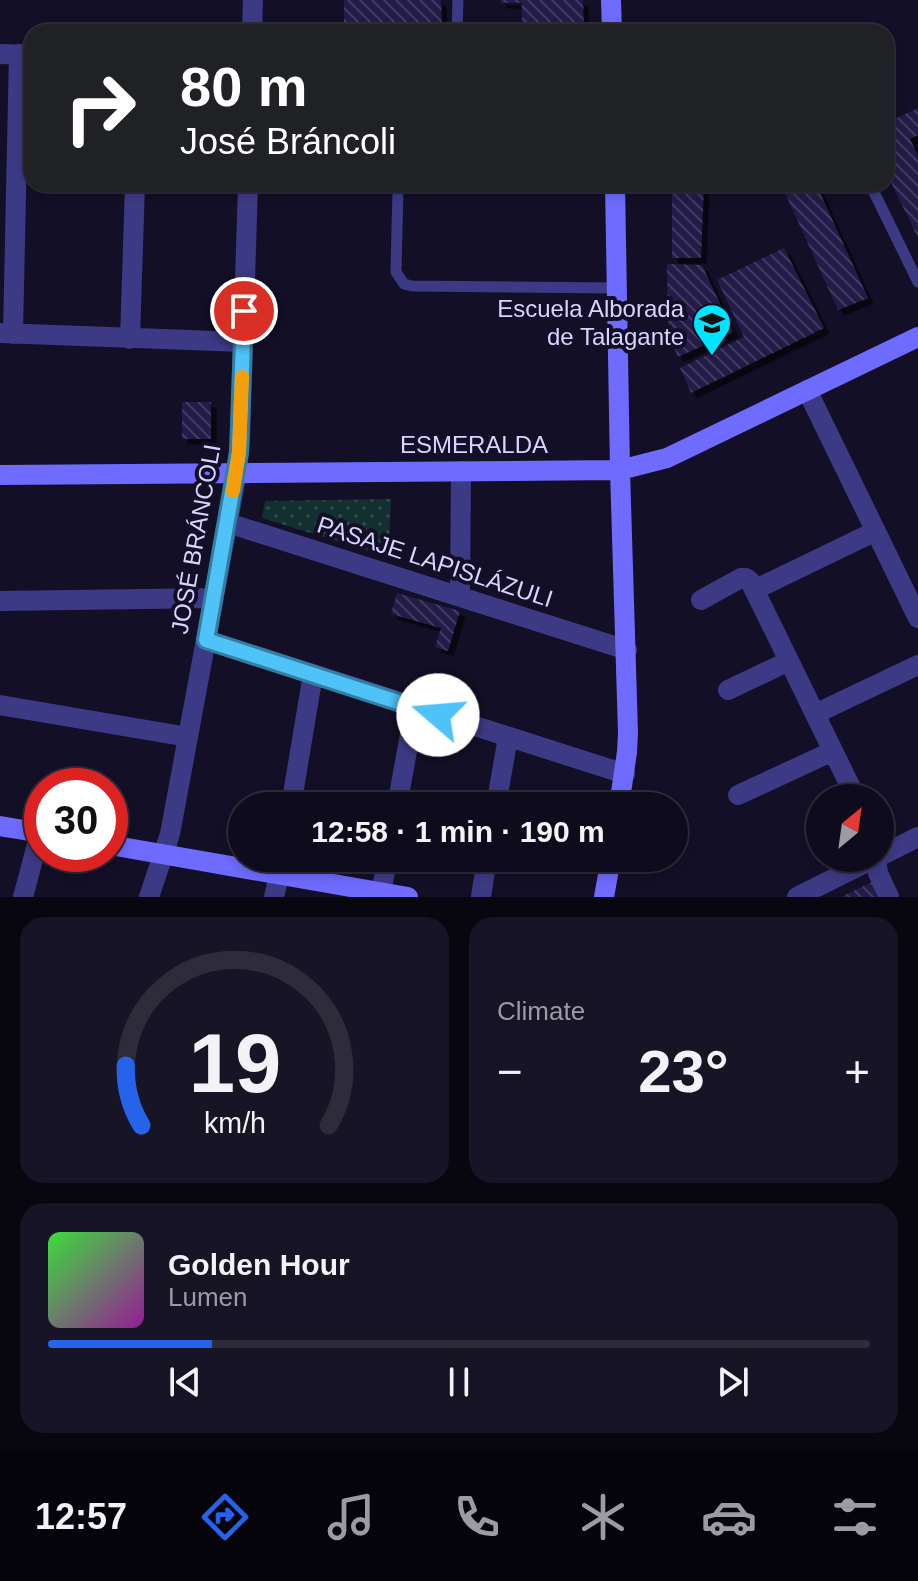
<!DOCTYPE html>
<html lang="en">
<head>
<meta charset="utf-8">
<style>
  :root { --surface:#0e0b1c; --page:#171425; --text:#f1f3f6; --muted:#9b9ba3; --line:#2e2b3b; --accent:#2563eb }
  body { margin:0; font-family:Arial,sans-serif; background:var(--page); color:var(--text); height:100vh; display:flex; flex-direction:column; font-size:30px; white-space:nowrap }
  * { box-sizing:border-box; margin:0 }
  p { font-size:26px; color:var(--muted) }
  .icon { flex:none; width:44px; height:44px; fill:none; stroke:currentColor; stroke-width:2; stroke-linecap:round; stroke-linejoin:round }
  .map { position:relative; height:897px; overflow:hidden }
  .drawer { display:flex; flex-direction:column; gap:20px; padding:20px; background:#08060f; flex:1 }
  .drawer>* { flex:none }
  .hud { position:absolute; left:24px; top:24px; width:870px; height:168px; border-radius:24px; box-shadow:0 4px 12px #0003,0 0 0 2px var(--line); background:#202124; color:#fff; overflow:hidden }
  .needle { width:52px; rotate:29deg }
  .fabs { position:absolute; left:806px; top:784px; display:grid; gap:16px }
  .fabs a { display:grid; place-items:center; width:88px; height:88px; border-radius:50%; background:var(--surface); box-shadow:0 4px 12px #0003,0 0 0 2px var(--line); font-size:40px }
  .speed { position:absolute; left:24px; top:768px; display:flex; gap:16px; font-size:40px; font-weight:700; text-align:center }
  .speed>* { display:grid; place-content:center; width:104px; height:104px; border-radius:50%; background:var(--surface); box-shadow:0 4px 12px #0003,0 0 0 2px var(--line); line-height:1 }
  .speed .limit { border:12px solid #d22; background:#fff; color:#111 }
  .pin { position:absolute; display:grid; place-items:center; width:68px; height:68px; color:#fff; margin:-34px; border:4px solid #fff; border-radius:50%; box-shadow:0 2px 8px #0007 }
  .me { position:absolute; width:88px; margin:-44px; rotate:288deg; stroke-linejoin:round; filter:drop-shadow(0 0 6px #0008) }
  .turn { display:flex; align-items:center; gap:28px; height:168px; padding:0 24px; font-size:36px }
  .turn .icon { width:104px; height:104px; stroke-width:2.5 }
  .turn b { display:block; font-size:56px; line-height:68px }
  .big { font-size:60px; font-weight:800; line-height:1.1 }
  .drawer .widget { flex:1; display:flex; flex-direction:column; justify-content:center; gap:12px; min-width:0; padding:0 28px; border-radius:24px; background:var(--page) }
  .drawer .dial { align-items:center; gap:0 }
  .dial svg { height:208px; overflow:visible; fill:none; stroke:var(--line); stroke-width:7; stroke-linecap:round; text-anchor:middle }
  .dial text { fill:var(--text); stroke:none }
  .song { display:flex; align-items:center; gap:24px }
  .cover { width:96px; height:96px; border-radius:12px; background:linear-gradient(135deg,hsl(120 70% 55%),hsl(300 70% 35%)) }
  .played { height:8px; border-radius:4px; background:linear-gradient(90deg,var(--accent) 20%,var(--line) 20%) }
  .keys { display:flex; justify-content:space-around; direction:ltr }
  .heat { display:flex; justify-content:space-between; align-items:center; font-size:44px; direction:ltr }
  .drawer .tiles { flex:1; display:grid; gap:20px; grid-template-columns:1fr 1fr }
  .widget:last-child { grid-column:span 2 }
  .trip { position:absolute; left:228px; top:792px; width:460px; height:80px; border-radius:40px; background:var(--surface); box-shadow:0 4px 12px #0003,0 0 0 2px var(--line); font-weight:800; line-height:80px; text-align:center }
  .menu { display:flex; height:128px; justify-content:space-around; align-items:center; background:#06040b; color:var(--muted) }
  .menu .icon { width:56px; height:56px }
  .menu .current { color:var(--accent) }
  .menu b { font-size:36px; color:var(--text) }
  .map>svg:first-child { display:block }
</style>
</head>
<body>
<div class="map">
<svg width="918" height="897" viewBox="0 0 918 897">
  <defs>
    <pattern id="green-dots" width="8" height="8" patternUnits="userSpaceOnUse" patternTransform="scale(2)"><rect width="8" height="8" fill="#12302f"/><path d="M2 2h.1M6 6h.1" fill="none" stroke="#344d4e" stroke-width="1.8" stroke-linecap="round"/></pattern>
    <pattern id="building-back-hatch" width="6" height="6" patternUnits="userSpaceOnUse" patternTransform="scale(2)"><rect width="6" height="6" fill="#241b47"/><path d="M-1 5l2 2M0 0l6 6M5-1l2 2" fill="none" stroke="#433b63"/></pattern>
    <filter id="shadow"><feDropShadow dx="5.5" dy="5.5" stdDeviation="0" flood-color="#0009"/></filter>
  </defs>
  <rect width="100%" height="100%" fill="#130f26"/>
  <path fill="url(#green-dots)" d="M391,499l-3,58 -126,-39 3,-17z"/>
  <path fill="url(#building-back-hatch)" filter="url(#shadow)" d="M344,0h97l1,32h-98z
    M501,0h82l1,32h-85l-1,-9h24v-20h-21z
    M918,108v27l-8,4 8,17v82l-32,-66v-49z
    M672,184h32l-3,74h-29z
    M781,184h35l52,114 -30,12z
    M784,248l40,80 -133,65 -11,-25 64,-31 -27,-57z
    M667,264l35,1 31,67 -55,25 -10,-22z
    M182,402h29v37h-29z
    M397,593l63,18 -12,40 -13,-4 6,-19 -50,-14z
    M872,882l7,15h-38z"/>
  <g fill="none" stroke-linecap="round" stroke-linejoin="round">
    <path stroke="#3d3a85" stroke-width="11" d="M457,32l1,-32
      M870,184l48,98
      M398,188l-2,84 8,12 8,2 205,2"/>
    <path stroke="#3d3a85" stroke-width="20" d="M252,32l1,-32
      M0,54l32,1
      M0,333l243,9
      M13,334l6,-280
      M130,339l5,-155
      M807,390l111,228
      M228,523l399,127
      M754,590l122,-59
      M460,597l1,-126
      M701,600l40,-22h5l4,3 106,217
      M0,601l214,-3
      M206,640l419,134
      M728,690l61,-29
      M0,705l188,32
      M815,714l103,-49
      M738,795l95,-44
      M291,806l22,-132
      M397,806l18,-99
      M496,806l12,-69
      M880,856l38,-19
      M876,858l2,15 11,24
      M381,892l7,-34
      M23,897l17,-64
      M149,897l21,-63 67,-362 3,-31 8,-257
      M274,897l9,-39
      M481,897l6,-39
      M797,897l78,-39"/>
    <path stroke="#6f6bff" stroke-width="20" d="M611,0l1,32
      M615,184l5,286 8,263 -1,19 -8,54
      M0,475l620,-5 47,-12 251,-121
      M0,826l42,7
      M110,845l298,52
      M604,897l7,-39"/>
  </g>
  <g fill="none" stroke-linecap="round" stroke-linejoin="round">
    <g stroke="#337fa1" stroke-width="20">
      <path id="route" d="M244,311l-5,141 -33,188 232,75"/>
    </g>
    <use href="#route" stroke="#4fc3f7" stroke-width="14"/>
    <path stroke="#f59e0b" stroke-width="14" d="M233,491l6,-39 3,-75"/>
  </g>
  <defs>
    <g id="school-pin" transform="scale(2)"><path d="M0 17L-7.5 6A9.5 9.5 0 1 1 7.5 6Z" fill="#00e5ff" stroke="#130f26"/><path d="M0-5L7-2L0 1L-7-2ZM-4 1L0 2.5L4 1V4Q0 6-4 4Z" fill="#111"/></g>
  </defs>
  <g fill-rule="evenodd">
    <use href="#school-pin" x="712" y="323"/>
  </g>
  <g text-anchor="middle" stroke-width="8" stroke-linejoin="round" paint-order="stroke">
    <g font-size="24" fill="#d9d4ff" stroke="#130f26" text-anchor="end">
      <text x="684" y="317">Escuela Alborada<tspan x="684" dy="28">de Talagante</tspan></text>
    </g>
    <g font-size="24" fill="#d9d4ff" stroke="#130f26">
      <text x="474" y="453">ESMERALDA</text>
      <text transform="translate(196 539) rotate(-80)" y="8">JOSÉ BRÁNCOLI</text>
      <text transform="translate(435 562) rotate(18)" y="8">PASAJE LAPISLÁZULI</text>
    </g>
  </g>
</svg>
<div class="fabs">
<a><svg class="needle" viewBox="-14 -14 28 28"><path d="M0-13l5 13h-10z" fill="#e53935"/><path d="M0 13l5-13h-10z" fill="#9b9ba3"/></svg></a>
</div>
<div class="speed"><div class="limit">30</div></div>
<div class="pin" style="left:244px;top:311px;background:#d93025"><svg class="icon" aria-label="arrive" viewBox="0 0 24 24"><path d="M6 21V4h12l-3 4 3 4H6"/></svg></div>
<svg class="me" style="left:438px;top:715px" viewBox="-20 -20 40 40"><circle r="19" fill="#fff"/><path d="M0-13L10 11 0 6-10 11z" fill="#4fc3f7"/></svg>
<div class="trip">12:58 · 1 min · 190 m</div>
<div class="hud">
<div class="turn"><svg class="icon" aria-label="right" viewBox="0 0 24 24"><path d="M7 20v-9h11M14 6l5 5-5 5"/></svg><div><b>80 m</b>José Bráncoli</div></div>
</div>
</div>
<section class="drawer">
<div class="tiles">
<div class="widget dial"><svg viewBox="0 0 100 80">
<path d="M14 69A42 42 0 1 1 86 69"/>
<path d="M14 69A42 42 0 0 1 8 46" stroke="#2563eb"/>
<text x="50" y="56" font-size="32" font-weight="700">19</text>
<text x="50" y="72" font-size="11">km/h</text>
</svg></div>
<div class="widget"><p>Climate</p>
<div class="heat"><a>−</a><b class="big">23°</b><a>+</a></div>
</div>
<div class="widget">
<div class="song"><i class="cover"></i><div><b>Golden Hour</b><p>Lumen</p></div></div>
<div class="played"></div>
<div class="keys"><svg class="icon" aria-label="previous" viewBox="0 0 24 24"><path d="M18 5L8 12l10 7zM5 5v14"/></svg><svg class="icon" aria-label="pause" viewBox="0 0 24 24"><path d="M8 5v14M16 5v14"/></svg><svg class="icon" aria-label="next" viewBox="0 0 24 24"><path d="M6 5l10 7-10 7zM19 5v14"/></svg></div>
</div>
</div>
</section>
<nav class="menu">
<b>12:57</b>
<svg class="icon current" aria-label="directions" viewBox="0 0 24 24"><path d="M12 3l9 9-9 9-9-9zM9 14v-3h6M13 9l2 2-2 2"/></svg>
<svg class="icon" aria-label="music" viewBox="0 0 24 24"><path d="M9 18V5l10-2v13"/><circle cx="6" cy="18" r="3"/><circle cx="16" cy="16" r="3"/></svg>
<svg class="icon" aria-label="phone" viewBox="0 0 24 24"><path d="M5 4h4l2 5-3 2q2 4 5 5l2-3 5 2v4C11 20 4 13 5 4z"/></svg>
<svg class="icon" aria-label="climate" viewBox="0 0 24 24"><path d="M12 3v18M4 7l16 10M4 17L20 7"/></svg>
<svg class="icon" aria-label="car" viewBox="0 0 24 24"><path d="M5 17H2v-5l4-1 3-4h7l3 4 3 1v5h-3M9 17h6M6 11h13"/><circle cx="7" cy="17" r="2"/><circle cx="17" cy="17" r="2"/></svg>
<svg class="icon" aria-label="filters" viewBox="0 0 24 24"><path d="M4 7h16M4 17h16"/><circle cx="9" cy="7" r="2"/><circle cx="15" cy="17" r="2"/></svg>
</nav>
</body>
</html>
